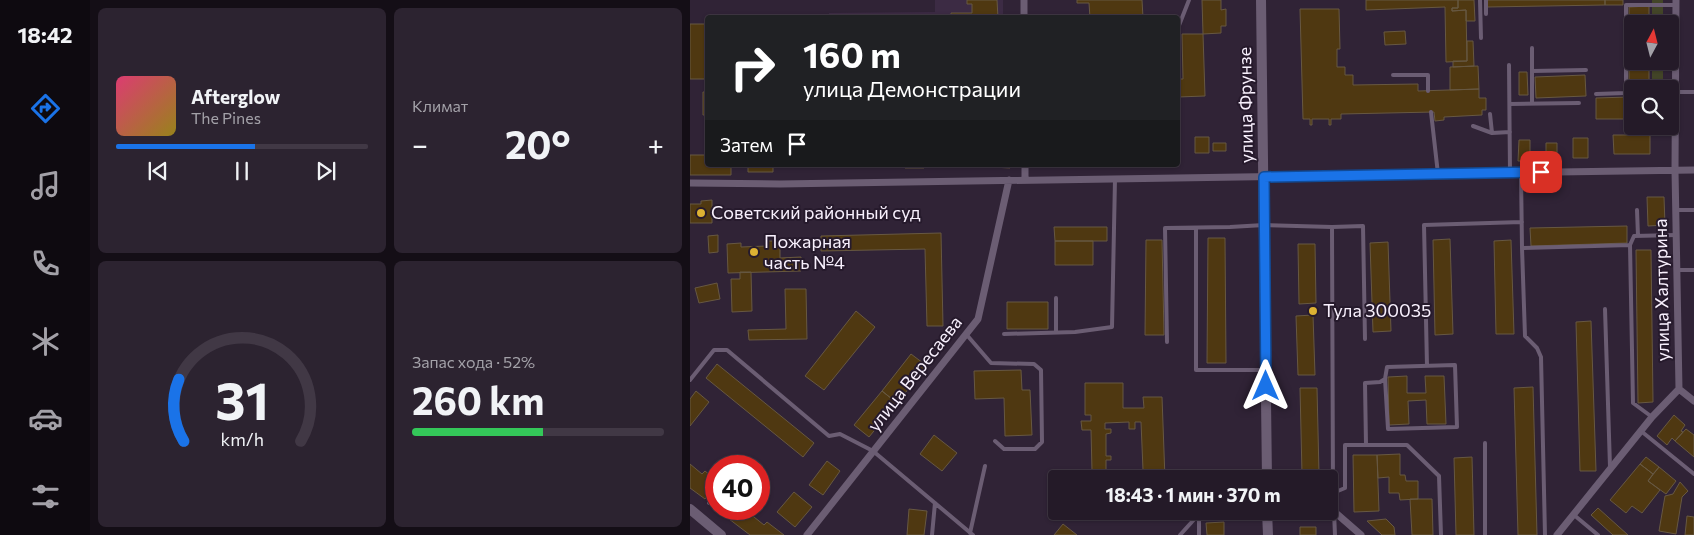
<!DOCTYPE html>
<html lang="ru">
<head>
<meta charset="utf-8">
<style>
  :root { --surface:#241a28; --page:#2c2330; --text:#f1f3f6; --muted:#a3a1a8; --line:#413845; --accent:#1a73e8 }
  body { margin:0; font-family:Commissioner,sans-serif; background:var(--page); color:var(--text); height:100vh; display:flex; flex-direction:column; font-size:19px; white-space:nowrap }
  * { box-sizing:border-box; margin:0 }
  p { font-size:16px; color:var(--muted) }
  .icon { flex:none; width:28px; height:28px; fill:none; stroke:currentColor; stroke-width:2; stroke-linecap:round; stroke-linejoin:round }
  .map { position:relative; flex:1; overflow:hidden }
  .details { display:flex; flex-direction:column; gap:8px; padding:8px; background:#140e16; width:600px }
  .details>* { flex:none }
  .top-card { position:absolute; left:15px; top:15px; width:475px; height:152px; border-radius:5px; box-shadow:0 1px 4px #0004,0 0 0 1px var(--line); background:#202124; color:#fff; overflow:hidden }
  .needle { width:32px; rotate:7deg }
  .fabs { position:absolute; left:934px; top:15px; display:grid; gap:10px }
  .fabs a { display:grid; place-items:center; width:55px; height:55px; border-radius:5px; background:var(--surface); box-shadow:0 1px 4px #0004,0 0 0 1px var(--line); font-size:25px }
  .speed { position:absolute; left:15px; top:455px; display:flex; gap:10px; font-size:25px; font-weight:700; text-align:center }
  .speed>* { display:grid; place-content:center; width:65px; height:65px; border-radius:50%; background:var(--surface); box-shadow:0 1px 4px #0004,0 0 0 1px var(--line); line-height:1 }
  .speed .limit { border:8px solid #d22; background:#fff; color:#111 }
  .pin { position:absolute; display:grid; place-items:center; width:42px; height:42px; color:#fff; margin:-21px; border-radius:10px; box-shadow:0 2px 8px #0006 }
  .me { position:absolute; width:55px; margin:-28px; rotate:0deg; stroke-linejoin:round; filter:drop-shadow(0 0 4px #0008) }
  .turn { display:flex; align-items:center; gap:18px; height:105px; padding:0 15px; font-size:22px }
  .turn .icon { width:65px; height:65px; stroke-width:2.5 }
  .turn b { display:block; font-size:35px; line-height:42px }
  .then { display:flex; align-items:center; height:48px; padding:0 15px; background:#0003; gap:10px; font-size:19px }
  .big { font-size:38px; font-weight:700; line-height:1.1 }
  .details .widget { flex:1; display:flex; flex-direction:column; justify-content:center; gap:8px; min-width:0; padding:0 18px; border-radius:8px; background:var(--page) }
  .details .dial { align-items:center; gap:0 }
  .dial svg { height:130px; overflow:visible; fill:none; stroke:var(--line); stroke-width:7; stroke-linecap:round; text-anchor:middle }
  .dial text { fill:var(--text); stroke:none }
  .song { display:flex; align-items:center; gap:15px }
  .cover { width:60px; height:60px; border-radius:8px; background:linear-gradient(135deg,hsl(340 70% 55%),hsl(50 70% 35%)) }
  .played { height:5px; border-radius:2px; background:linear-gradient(90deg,var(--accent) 55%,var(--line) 55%) }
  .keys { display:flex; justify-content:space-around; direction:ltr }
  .heat { display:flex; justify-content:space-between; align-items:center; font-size:28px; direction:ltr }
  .charge { height:8px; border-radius:4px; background:linear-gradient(90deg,#34c759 52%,var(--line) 0) }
  .details .tiles { flex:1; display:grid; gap:8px; grid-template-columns:repeat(2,1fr) }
  .trip { position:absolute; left:358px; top:470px; width:290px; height:50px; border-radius:5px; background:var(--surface); box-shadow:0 1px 4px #0004,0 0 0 1px var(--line); font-weight:700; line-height:50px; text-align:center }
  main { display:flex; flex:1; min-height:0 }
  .menu { display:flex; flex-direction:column; width:90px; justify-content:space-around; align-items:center; background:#0e0a10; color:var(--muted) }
  .menu .icon { width:35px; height:35px }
  .menu .selected { color:var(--accent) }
  .menu b { font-size:22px; color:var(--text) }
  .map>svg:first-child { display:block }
</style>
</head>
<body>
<main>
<nav class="menu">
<b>18:42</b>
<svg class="icon selected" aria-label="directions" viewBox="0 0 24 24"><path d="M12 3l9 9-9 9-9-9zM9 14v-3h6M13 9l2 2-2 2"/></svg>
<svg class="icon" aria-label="music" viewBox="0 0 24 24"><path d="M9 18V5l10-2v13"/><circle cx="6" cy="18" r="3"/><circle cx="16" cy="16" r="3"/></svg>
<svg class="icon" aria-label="phone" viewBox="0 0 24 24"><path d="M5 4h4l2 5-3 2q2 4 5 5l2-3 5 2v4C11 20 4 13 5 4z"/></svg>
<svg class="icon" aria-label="climate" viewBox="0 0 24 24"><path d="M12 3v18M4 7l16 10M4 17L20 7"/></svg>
<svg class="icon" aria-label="car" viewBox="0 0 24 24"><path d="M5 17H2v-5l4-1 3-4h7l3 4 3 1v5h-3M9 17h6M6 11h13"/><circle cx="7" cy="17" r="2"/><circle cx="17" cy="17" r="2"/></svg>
<svg class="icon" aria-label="filters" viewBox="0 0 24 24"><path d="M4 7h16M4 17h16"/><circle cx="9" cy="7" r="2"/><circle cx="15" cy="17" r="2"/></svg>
</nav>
<section class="details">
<div class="tiles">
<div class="widget">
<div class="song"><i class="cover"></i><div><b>Afterglow</b><p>The Pines</p></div></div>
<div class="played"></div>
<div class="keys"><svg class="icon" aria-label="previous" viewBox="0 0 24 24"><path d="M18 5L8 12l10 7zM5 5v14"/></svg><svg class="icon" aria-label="pause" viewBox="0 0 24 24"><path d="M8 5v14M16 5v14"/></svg><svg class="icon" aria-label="next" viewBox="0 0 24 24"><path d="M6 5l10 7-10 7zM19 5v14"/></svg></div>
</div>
<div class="widget"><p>Климат</p>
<div class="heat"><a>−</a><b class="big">20°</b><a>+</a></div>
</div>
<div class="widget dial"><svg viewBox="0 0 100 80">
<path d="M14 69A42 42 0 1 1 86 69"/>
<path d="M14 69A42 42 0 0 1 11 31" stroke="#1a73e8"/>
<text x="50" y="56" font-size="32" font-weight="700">31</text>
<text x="50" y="72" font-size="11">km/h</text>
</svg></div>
<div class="widget"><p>Запас хода · 52%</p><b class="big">260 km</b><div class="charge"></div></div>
</div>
</section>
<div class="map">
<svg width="1004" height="535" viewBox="0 0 1004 535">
  <rect width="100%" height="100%" fill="#302336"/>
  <path fill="#3c2b44" d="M245,0h68v17l-174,1v-5l106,-1z"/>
  <path fill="#434528" d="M962,0h11v24h-11z
    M962,61h11v28h-11z"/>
  <path fill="#4f3811" stroke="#675842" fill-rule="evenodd" d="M277,0h30l1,18h-47v-5h21v-9h-5z
    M387,0h65l1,18h-53l-1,-15h-12z
    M512,0h19v10l5,-1v17h-5v7l-18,1z
    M676,0h92v8h-6v3l14,-1 1,51 -21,1 -1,-55 -79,3z
    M768,0h16l1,21h-9v-11l-14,1v-3h6z
    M797,0h118v5l-118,2z
    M915,0h18v5h-18z
    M959,6v18h-17v37h17v28h-17v20h-2v10h-34v-21l33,-1v-90z
    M610,9h39l1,40h-3v18h8v8h8v10l65,-1v7l61,-2v9h7v12h-4v5l-38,2v3l-9,1 -1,-9 -93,2v5h-10v6h-2v-6h-17v6h-2v-6h-7z
    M0,24h17l1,55h-18z
    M715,31l1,13 -21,1 -1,-13z
    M492,34h21l2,62 -27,1v-18h5z
    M777,41h6l1,25 -21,1v-6h14z
    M788,66l1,23 -29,1v-23z
    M829,72h8l1,23h-9z
    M895,75l1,21 -50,2 -1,-21z
    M13,92h5v23h-5z
    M923,135h37v19h-36z
    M505,137h14v16h-14z
    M883,138h15v20h-15z
    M829,140h11v21h-12z
    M523,143h13v8h-13z
    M856,143h11v16h-11z
    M0,155h18v10h23v10h-41z
    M58,165h25v7h-25z
    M215,165h19v3h-19z
    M265,165h12v2h-12z
    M303,165h17v3l-17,-1z
    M957,197h17l1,28 -17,1z
    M22,200v23h-22v-19h11v-3z
    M937,226v17l-96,3 -1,-18z
    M364,227h53v14h-52z
    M251,233l2,93h-16l-2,-77 -104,2v-15z
    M28,235v17l-9,1 -1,-17z
    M518,238h17l1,125h-19z
    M760,239l3,95 -18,1 -2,-95z
    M456,240h16l2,95h-19z
    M821,240l3,94h-18l-2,-93z
    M77,241h13v17l21,-1v14l-73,2 -1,-29 14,-1v4l26,-1z
    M365,241h38v24h-38z
    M698,242l3,89 -18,1 -3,-89z
    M608,244h17l1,59 -17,1z
    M946,250h15l2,152 -15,1z
    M50,272h11l1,39 -20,1 -1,-33h9z
    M27,283l3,16 -21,4 -4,-15z
    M95,289h21l1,50 -58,1 -1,-10 38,-1z
    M317,302h41v27h-41z
    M166,311l19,16 -51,63 -19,-14z
    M623,315l2,60h-17l-2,-59z
    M901,321l5,150h-16l-4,-149z
    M221,354l16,12 -30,37 -15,-12z
    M27,364l97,79 -11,14 -97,-79z
    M331,370l1,20h8l2,45 -27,1 -1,-38 -29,1 -1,-28z
    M717,376v17h19l-1,-17h19l2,48h-19l-1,-24 -18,1 1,23 -20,1 -1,-48z
    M395,383h38v25h21l-1,-11h19l3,82h-92v-9l19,1 -1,-41h-9l-1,-9h10v-6h-6zM439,422v7h6v-7h6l2,48h-37v-10h5v-4h-5v-22l5,-1v-4h-6v-6z
    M843,387l4,148h-19l-4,-147z
    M610,388h17l2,86h-17z
    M6,391l13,11 -19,24v-27z
    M192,391l15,12 -28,34 -15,-12z
    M984,415l11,10 -4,6 2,1 -8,9 -3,-3 -5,7 -10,-9z
    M996,429l8,6v22l-19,-16z
    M244,435l23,18 -15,18 -22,-17z
    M710,454v21h5l1,6h12v18l-18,1 -1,-7h-10v-16l-11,1 -1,-23z
    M663,455h24l2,56 -25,1z
    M782,457l2,78h-18l-2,-77z
    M956,457l13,10 -6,7 -13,-10z
    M137,461l13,10 -17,24 -14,-10z
    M0,464l12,10 3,-3 11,9v5l-11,14 -15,-11z
    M950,464l13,10 -5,7 12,9 -18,23 -10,-7 -6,7 -16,-13z
    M969,467l17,14 -10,13 -18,-13z
    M990,482l8,9 -6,6 -6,37 -17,-3 6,-35 8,-2z
    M104,492l18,15 -17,20 -18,-15z
    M720,499h22l1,36h-21z
    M908,508l30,27h-15l-22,-20z
    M26,509h28l20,16 3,-3 17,13h-34z
    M219,509l18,2 -3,24h-17z
    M997,516l7,1v18h-9z
    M696,519l8,8 1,8h-13l-15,-14z
    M534,522v13h-17l-1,-12z
    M373,524l14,11h-23z
    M610,527h16v8h-16z"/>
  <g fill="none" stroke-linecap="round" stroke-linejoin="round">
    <path stroke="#6b5d73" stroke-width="4" d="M790,0l1,38
      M796,0v14
      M488,28l11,-28
      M819,65l1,108
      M842,71l54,-1
      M703,75h35v16
      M986,92h18
      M906,94l30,-1v-88h50
      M842,103v-55
      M820,104l69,-1
      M741,112l7,62
      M800,114l2,19 18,-1
      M783,126l19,7
      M831,173l1,75 108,-3
      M947,210l1,26
      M986,210h18
      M642,227l31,-1 2,113
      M506,228v142h69
      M832,248l3,88 12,12 4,9 4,178
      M988,270h16
      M915,309l5,158
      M366,333v-35
      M276,334l25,29 43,1 7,6 1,72 -7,7h-31l-9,-8
      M314,334l71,-2 37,-5 3,-148
      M477,342l-2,-114 65,-1 34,-2 68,2 1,266
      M737,366l-3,-141 98,-3
      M0,380l24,-30h13l102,86 11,-2 33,17 100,84
      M962,417l-19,-14 -3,-158 4,-9 42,-1
      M951,431l53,43
      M795,443v92
      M676,445l-1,-62 15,-1 5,-3 2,-12 68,-2 2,62 -69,2 -3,-50
      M639,498l4,-5 12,-5v-43h62l32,31 2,59
      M19,503l7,-9
      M644,512l1,23
      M884,515l24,20
      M280,533l15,-67
      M242,535l3,-32
      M490,535l19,-21
      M509,535v-22h66"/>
    <path stroke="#6b5d73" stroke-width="7" d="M334,0v18
      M335,165v15
      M0,183l90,1 914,-14
      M989,389l15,12
      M639,507l32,28
      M117,535l171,-216 31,-139
      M867,535l95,-118 27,-28 -4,-219 1,-170"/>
    <path stroke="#6b5d73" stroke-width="10" d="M571,0l6,479
      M0,509l31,26
      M577,511l1,24"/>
  </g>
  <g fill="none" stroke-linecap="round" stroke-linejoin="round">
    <g stroke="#114b97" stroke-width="12">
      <path id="route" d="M576,386l-2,-209 277,-5"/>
    </g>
    <use href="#route" stroke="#1a73e8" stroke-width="9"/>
  </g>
  <g fill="#ddb233" stroke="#261a2c" stroke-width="2">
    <circle cx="11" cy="213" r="5"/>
    <circle cx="64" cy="252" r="5"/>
    <circle cx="623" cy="311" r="5"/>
  </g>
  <g text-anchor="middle" stroke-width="4" stroke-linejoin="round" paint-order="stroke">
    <g font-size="18" fill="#f8f0fd" stroke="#261a2c">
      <text transform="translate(556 105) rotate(-91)" y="6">улица Фрунзе</text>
      <text transform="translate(972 290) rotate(-91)" y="6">улица Халтурина</text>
      <text transform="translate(225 374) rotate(-52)" y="6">улица Вересаева</text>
    </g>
    <g font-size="18" fill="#f8f0fd" stroke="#261a2c" text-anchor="start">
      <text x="21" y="219">Советский районный суд</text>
      <text x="74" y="248">Пожарная<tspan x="74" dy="21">часть №4</tspan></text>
      <text x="633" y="317">Тула 300035</text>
    </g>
  </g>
</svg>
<div class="fabs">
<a><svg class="needle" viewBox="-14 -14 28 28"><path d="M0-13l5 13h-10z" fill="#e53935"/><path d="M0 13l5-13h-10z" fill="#a3a1a8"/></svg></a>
<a><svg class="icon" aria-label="search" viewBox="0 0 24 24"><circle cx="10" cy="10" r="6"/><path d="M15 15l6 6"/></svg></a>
</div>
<div class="speed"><div class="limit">40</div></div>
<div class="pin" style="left:851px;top:172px;background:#d93025"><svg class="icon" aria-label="arrive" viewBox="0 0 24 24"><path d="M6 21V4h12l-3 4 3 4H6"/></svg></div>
<svg class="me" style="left:576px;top:386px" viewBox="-20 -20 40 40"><path d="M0-17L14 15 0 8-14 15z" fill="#1a73e8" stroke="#fff" stroke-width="4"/></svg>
<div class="trip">18:43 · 1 мин · 370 m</div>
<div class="top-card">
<div class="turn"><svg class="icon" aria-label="right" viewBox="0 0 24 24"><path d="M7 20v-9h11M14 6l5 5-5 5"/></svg><div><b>160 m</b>улица Демонстрации</div></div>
<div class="then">Затем<svg class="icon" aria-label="arrive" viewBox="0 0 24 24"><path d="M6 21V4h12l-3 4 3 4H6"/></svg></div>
</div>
</div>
</main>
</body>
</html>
